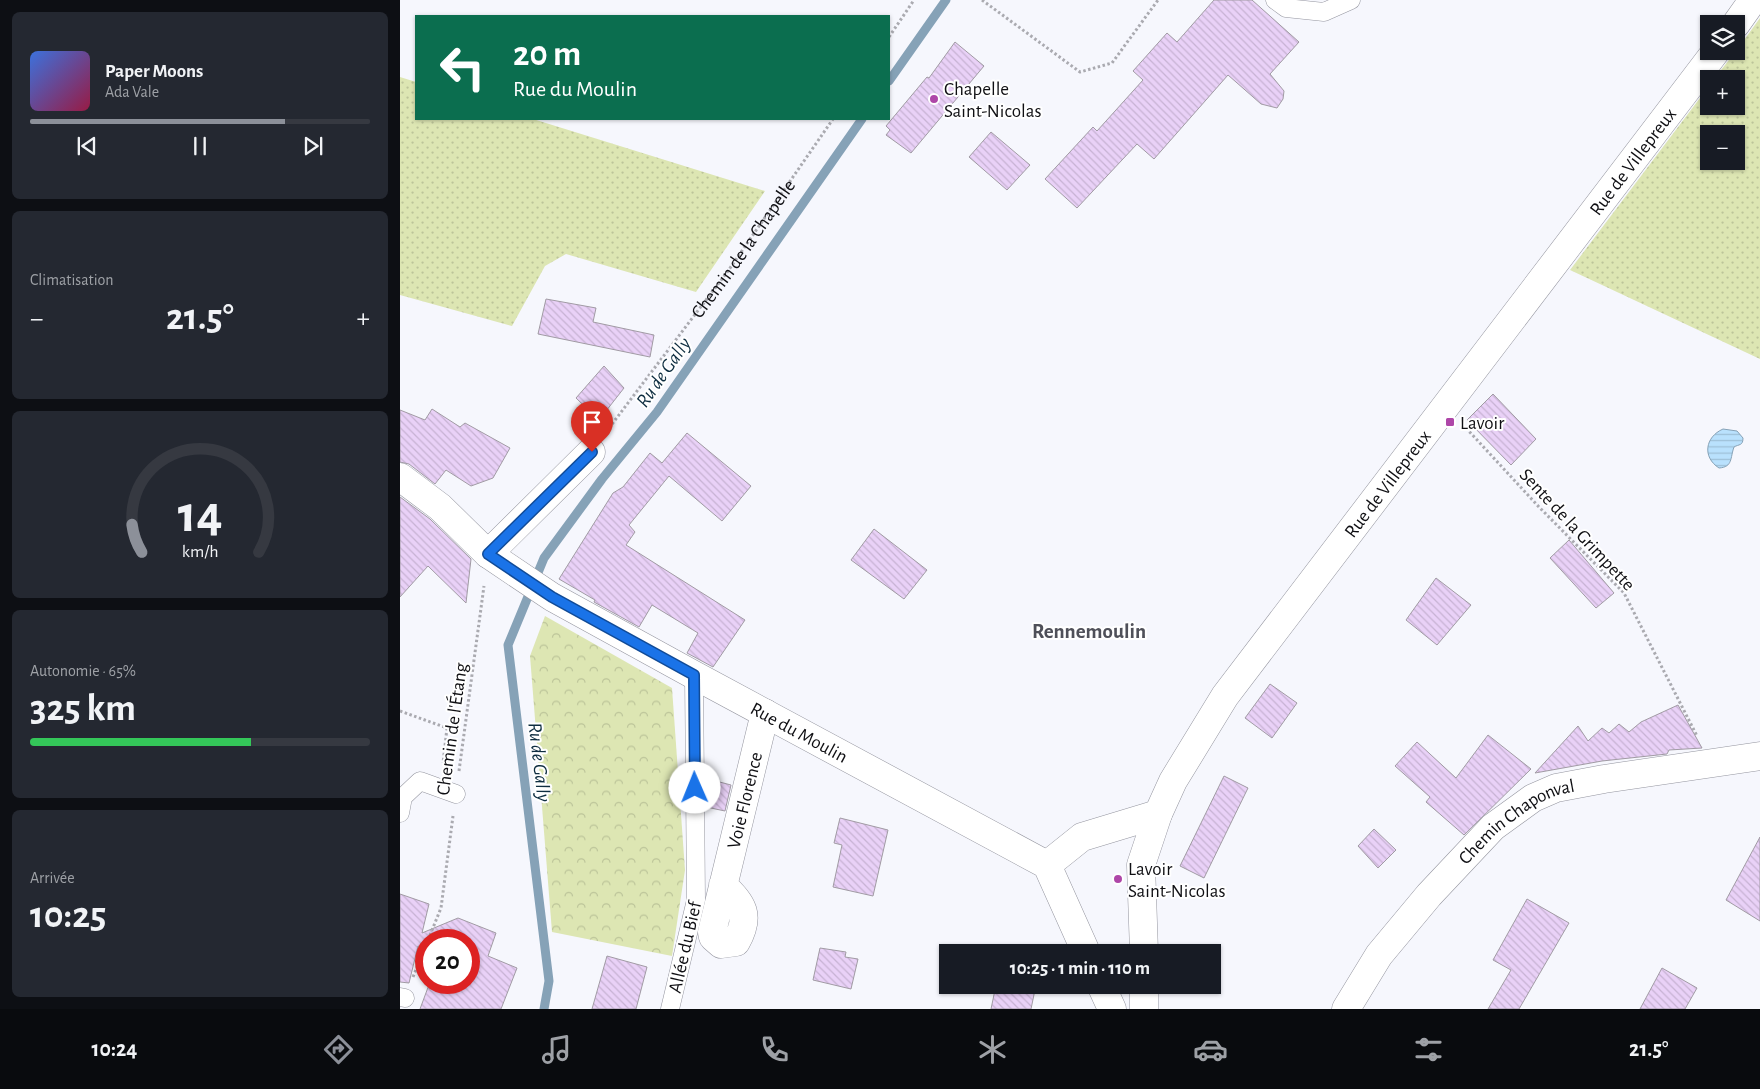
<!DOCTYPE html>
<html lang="fr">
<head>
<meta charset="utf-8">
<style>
  :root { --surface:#171b24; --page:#242831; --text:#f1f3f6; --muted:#9ea1a6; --line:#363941; --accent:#8c9099 }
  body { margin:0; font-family:"Alegreya Sans",sans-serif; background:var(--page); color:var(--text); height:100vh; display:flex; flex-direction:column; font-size:19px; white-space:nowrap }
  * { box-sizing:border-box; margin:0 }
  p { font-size:16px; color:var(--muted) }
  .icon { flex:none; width:28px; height:28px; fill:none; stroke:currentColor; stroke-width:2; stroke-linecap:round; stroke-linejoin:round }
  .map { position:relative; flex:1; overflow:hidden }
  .details { display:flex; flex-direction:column; gap:12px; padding:12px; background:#0d0f14; width:400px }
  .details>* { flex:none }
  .banner { position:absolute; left:15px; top:15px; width:475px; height:105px; border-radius:0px; box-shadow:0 1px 4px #0004; background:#0b6e4f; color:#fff; overflow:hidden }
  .tools { position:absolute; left:1300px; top:15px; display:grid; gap:10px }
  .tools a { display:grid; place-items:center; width:45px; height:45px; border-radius:0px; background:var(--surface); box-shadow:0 1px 4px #0004; font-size:25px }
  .speed { position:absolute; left:15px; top:929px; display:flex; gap:10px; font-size:25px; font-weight:700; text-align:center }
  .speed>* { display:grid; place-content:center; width:65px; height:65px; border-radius:50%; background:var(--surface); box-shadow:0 1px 4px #0004; line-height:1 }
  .speed .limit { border:8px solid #d22; background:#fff; color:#111 }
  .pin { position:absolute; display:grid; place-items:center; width:42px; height:42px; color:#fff; margin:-51px -21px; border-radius:50% 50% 50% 0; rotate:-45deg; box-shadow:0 0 5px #0007 }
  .pin .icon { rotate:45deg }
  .me { position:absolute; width:55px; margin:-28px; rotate:359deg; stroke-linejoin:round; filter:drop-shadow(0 0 4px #0008) }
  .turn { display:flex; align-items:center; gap:18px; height:105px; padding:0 15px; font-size:22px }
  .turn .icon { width:65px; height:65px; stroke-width:2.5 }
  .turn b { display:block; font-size:35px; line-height:42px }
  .big { font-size:38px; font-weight:700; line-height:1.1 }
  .details .card { flex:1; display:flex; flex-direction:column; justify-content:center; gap:8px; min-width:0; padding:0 18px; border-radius:8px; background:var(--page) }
  .details .dial { align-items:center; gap:0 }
  .dial svg { height:130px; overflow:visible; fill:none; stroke:var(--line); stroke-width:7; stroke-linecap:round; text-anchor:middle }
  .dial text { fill:var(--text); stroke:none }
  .song { display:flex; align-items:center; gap:15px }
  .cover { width:60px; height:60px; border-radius:8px; background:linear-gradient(135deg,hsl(220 70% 55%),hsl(340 70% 35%)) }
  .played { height:5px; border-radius:2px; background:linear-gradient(90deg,var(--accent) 75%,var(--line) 75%) }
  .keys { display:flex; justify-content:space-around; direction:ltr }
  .heat { display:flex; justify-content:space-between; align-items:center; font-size:28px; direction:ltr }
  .charge { height:8px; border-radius:4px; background:linear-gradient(90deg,#34c759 65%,var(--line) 0) }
  .trip { position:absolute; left:539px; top:944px; width:282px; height:50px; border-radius:0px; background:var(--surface); box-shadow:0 1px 4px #0004; font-weight:700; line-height:50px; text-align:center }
  .dock { display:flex; height:80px; justify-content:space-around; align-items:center; background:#090b0e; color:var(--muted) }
  .dock .icon { width:35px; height:35px }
  .dock .active { color:var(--accent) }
  .dock b { font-size:22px; color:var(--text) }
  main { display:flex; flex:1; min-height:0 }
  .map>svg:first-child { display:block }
</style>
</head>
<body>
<main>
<section class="details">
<div class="card">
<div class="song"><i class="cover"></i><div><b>Paper Moons</b><p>Ada Vale</p></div></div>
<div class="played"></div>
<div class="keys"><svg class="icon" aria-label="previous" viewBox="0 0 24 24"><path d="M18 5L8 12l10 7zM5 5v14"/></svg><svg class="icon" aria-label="pause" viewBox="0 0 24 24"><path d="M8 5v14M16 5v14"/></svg><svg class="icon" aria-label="next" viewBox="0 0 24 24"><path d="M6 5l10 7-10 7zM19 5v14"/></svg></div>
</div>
<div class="card"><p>Climatisation</p>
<div class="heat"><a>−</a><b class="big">21.5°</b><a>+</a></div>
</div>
<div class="card dial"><svg viewBox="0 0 100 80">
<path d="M14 69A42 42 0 1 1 86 69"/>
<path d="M14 69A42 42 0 0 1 8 52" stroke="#8c9099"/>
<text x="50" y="56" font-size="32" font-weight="700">14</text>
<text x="50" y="72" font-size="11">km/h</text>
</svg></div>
<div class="card"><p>Autonomie · 65%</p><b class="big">325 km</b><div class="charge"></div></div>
<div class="card"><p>Arrivée</p><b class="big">10:25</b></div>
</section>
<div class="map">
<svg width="1360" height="1009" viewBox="0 0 1360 1009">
  <defs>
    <pattern id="grass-dots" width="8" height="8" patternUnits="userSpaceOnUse" patternTransform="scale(1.25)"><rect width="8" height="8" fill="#dde6b3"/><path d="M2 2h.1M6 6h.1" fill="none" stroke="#bcc499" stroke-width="1.8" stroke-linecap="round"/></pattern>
    <pattern id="forest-crowns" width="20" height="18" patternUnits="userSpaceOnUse" patternTransform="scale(1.25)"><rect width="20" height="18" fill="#dde6b3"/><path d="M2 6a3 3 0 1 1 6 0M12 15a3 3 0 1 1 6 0" fill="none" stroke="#bcc499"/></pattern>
    <pattern id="water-rules" width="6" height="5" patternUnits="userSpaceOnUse" patternTransform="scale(1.25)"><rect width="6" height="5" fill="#b9e1fd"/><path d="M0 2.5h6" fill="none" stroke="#9ec0d8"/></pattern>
    <pattern id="building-back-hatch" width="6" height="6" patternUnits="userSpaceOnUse" patternTransform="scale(1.25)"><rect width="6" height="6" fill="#e9d1f7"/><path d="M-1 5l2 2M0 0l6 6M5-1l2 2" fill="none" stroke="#c7b2d3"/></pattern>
  </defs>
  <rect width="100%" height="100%" fill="#f6f7fd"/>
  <path fill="url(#grass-dots)" fill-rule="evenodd" d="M1360,18v341l-190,-89 139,-184v20h27v-27h-22l22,-28zM1309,134h27v27h-27z
    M0,77l16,5v37h117l232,72 -69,101 -130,-38 -21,12 -33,60 -112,-31z"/>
  <path fill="url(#forest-crowns)" d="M145,616l127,72 13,182 -13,86 -120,-24 -22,-276z"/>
  <path fill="url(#water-rules)" stroke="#86a2b7" d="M1323,429l14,2 6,7c0,8 -4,6 -9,9 -4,11 -1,20 -15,21 -17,-11 -14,-31 4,-39z"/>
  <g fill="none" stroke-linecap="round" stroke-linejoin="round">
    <path stroke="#86a2b7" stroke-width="9" d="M489,81l57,-81
      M144,1009l5,-28 -41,-336 36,-87 58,-79 55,-67 205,-293"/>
  </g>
  <path fill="url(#building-back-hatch)" stroke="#a19ba4" d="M814,0h38l47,42 -29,32 14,17 -1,8 -6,9 -16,-4 -33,-29 -74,84 -17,-15 -60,64 -32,-29 48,-52 4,4 46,-51 -10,-9 34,-38 10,9z
    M555,42l29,24 -73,87 -25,-18 4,-5 -4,-4 41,-49 2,1z
    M591,132l39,33 -23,25 -38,-33z
    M146,299l50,9 -3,14 61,13 -4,22 -112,-23z
    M204,366l20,22 -25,32 -23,-22z
    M1093,394l43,45 -25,26 -44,-45z
    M32,409l28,18 5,-4 45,25 -17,30 -22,8 -25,-16 -11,14 -26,-20 -9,-2v-52l25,10z
    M287,433l64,53 -29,35 -53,-45 -40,49 6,7 -9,13 119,75 -32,47 -26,-14 11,-20 -46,-28 -13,22 -45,-25 1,-2 -36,-21 54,-86 10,-6 27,-34 12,10z
    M0,497l30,22 41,40 -5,44 -38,-37 -28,31z
    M474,529l53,41 -23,29 -53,-39z
    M1169,540l45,53 -18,15 -46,-50z
    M1036,578l35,27 -34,40 -31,-25z
    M870,684l27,19 -25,35 -27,-20z
    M1278,705l24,43 -33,2 -2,4 -65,7 -67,12 43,-47 10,15 14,-13 7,5 10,-9 10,8 12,-10z
    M1088,735l43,34 -67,66 -38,-33 4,-5 -35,-31 22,-24 39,36z
    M824,776l24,12 -44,90 -24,-12z
    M312,780l19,5 -6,26 -19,-4z
    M440,818l48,12 -15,66 -40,-9 9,-42 -8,-2z
    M974,829l22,21 -18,18 -20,-22z
    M1360,837v84l-34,-21z
    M0,894l29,10 -7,29 36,-15 38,15 -8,23 29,12 -16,41h-81l10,-27h39v-42h-43v9l-8,-3 -9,37 -9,-1z
    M1127,899l42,24 -50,86h-31l23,-39 -18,-10z
    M420,948l26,4 -1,5 13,2 -7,30 -38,-9z
    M207,956l40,11 -11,42h-44z
    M1262,968l35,20 -12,21h-45z
    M596,985h40l-5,24h-40z"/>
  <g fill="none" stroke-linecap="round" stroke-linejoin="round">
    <g stroke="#94959f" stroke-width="19">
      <path id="service" d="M875,0l11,8 38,4 27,-12
        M0,813l3,-16 17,-16 36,13
        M0,997l5,1
        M270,1009l26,-109 -2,-225"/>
    </g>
    <g stroke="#94959f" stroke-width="29">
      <g id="minor">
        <path id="s2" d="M0,477l40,30 48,47 64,43 142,78 353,190 39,87"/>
        <path d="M88,554l103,-102"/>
        <path d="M647,865l35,-28 76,-23"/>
        <path id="s3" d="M323,885c20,20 28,30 13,57l-15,2 -8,-7 -1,-5 53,-219"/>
        <path d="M701,985l11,24"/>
        <path id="s4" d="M946,1009l33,-54 50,-60 64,-68 40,-29 23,-10 48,-9 156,-23"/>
      </g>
    </g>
    <g stroke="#94959f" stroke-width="29">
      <g id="secondary">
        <path d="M1336,24l17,-24"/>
        <path id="s5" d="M744,952l-3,-87 17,-51 15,-33 52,-85 491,-645"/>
        <path d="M744,1009v-24"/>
      </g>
    </g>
    <g stroke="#aaaab0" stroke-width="3" stroke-dasharray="2.5 2.5" stroke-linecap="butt">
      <path d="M582,0l98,72 32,-9 46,-63"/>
      <path d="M489,37l25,-37"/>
      <path id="s1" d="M209,428l119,-157 105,-152"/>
      <path d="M1066,428l73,79 85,86 73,143"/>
      <path d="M0,711l47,17 -4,35"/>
      <path d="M59,771l25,-185"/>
      <path d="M28,940l13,-32 12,-92"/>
      <path d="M13,977l13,-32"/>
    </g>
    <use href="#service" stroke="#fff" stroke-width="18"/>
    <use href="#minor" stroke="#fff" stroke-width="28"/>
    <use href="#secondary" stroke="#fff" stroke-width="28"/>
  </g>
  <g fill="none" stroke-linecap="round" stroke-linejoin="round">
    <g stroke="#114b97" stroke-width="12">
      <path id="route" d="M192,452l-104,102 64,43 142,78 1,113"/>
    </g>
    <use href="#route" stroke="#1a73e8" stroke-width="9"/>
  </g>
  <g fill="#ae46a8" stroke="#fff" stroke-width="2">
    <circle cx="534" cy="99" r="5"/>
    <rect x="1045" y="417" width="10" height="10" rx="2.5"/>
    <circle cx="718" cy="879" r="5"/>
  </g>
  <g text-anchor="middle" stroke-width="4" stroke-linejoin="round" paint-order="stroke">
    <g font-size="19" fill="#0f0f13" stroke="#fff" text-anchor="start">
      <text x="544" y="95">Chapelle<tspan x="544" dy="22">Saint-Nicolas</tspan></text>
      <text x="1060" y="429">Lavoir</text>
      <text x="728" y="875">Lavoir<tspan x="728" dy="22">Saint-Nicolas</tspan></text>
    </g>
    <g font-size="19" fill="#0f0f13" stroke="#fff">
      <text dy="7" stroke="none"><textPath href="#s5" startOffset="949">Rue de Villepreux</textPath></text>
      <text dy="7" stroke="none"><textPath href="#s1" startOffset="224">Chemin de la Chapelle</textPath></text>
      <text dy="7" stroke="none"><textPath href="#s5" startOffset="544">Rue de Villepreux</textPath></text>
      <text transform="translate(1178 529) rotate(47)" y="7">Sente de la Grimpette</text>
      <text transform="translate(51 729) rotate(-82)" y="7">Chemin de l'Étang</text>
      <text dy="7" stroke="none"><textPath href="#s2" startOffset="476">Rue du Moulin</textPath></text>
      <text dy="7" stroke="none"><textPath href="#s3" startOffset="232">Voie Florence</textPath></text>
      <text dy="7" stroke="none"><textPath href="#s4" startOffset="258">Chemin Chaponval</textPath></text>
      <text transform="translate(284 947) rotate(-77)" y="7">Allée du Bief</text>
    </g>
    <g font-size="20" font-style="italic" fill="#0e2d40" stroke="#fff">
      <text transform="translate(263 372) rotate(-55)" y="7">Ru de Gally</text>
      <text transform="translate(140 762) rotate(83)" y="7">Ru de Gally</text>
    </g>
    <g font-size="21" font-weight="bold" fill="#4f5059" stroke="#fff">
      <text x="689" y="638">Rennemoulin</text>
    </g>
  </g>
</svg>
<div class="tools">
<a><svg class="icon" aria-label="layers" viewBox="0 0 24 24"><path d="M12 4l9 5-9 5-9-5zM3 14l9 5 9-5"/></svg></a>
<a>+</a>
<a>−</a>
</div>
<div class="speed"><div class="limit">20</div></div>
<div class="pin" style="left:192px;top:452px;background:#d93025"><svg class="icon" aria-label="arrive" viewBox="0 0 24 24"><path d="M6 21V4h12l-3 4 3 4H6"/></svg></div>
<svg class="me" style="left:295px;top:788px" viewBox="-20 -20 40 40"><circle r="19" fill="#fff"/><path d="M0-13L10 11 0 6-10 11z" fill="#1a73e8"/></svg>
<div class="trip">10:25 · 1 min · 110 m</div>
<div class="banner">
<div class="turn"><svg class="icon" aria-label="left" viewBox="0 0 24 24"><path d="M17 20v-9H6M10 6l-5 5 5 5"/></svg><div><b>20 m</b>Rue du Moulin</div></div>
</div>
</div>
</main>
<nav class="dock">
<b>10:24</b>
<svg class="icon active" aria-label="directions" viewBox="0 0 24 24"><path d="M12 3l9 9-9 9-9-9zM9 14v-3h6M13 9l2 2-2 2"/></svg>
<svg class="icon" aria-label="music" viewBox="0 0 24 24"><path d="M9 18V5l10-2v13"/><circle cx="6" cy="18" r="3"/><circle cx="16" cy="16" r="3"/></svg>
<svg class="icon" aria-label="phone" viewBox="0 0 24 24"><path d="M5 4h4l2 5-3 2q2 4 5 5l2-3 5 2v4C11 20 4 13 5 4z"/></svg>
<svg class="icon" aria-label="climate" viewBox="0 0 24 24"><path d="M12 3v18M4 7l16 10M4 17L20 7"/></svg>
<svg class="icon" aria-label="car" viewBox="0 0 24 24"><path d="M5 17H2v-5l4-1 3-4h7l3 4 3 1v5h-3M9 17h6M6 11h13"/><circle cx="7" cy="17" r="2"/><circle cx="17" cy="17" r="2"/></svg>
<svg class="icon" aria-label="filters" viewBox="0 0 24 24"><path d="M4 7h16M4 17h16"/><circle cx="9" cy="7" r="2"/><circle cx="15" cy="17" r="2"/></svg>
<b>21.5°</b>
</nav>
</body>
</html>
